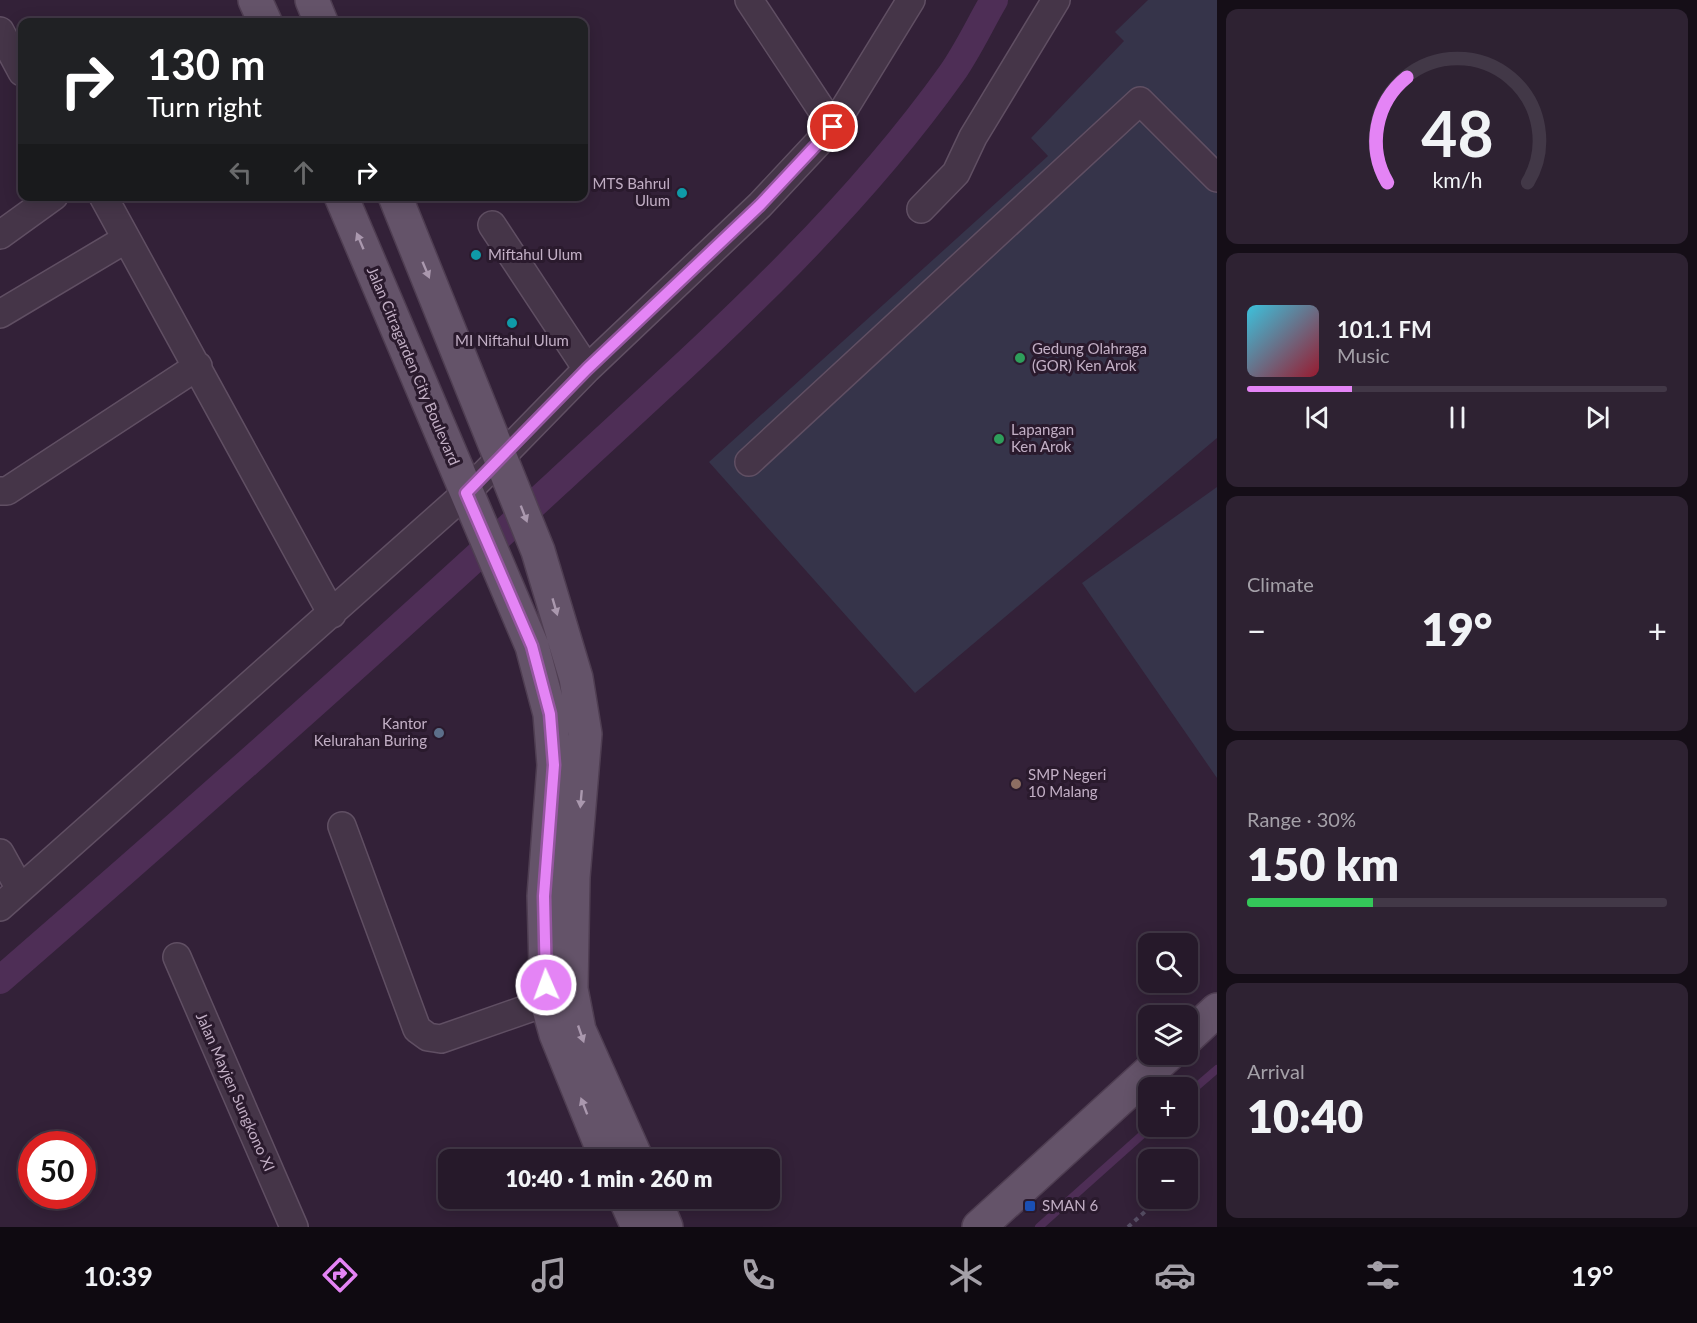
<!DOCTYPE html>
<html lang="en">
<head>
<meta charset="utf-8">
<style>
  :root { --surface:#26192a; --page:#2e2232; --text:#f1f3f6; --muted:#a4a0a8; --line:#423847; --accent:#e484f5 }
  body { margin:0; font-family:Lato,sans-serif; background:var(--page); color:var(--text); height:100vh; display:flex; flex-direction:column; font-size:22px; white-space:nowrap }
  * { box-sizing:border-box; margin:0 }
  p { font-size:20px; color:var(--muted) }
  .icon { flex:none; width:33px; height:33px; fill:none; stroke:currentColor; stroke-width:2; stroke-linecap:round; stroke-linejoin:round }
  .map { position:relative; flex:1; overflow:hidden }
  .drawer { display:flex; flex-direction:column; gap:9px; padding:9px; background:#150e17; width:480px }
  .drawer>* { flex:none }
  .banner { position:absolute; left:18px; top:18px; width:570px; height:183px; border-radius:12px; box-shadow:0 3px 15px #0003,0 0 0 2px var(--line); background:#202124; color:#fff; overflow:hidden }
  .buttons { position:absolute; left:1138px; top:933px; display:grid; gap:12px }
  .buttons a { display:grid; place-items:center; width:60px; height:60px; border-radius:12px; background:var(--surface); box-shadow:0 3px 15px #0003,0 0 0 2px var(--line); font-size:30px }
  .speed { position:absolute; left:18px; top:1131px; display:flex; gap:12px; font-size:30px; font-weight:700; text-align:center }
  .speed>* { display:grid; place-content:center; width:78px; height:78px; border-radius:50%; background:var(--surface); box-shadow:0 3px 15px #0003,0 0 0 2px var(--line); line-height:1 }
  .speed .limit { border:9px solid #d22; background:#fff; color:#111 }
  .pin { position:absolute; display:grid; place-items:center; width:51px; height:51px; color:#fff; margin:-26px; border:3px solid #fff; border-radius:50%; box-shadow:0 2px 6px #0007 }
  .me { position:absolute; width:66px; margin:-33px; rotate:358deg; stroke-linejoin:round; filter:drop-shadow(0 0 4px #0008) }
  .turn { display:flex; align-items:center; gap:21px; height:126px; padding:0 30px; font-size:27px }
  .turn .icon { width:78px; height:78px; stroke-width:2.5 }
  .turn b { display:block; font-size:42px; line-height:51px }
  .lanes { display:flex; align-items:center; height:57px; padding:0 30px; background:#0003; justify-content:center; gap:30px; direction:ltr }
  .lanes .off { opacity:.35 }
  .big { font-size:45px; font-weight:800; line-height:1.1 }
  .drawer .tile { flex:1; display:flex; flex-direction:column; justify-content:center; gap:9px; min-width:0; padding:0 21px; border-radius:12px; background:var(--page) }
  .drawer .dial { align-items:center; gap:0 }
  .dial svg { height:156px; overflow:visible; fill:none; stroke:var(--line); stroke-width:7; stroke-linecap:round; text-anchor:middle }
  .dial text { fill:var(--text); stroke:none }
  .song { display:flex; align-items:center; gap:18px }
  .cover { width:72px; height:72px; border-radius:9px; background:linear-gradient(135deg,hsl(190 70% 55%),hsl(350 70% 35%)) }
  .played { height:6px; border-radius:3px; background:linear-gradient(90deg,var(--accent) 25%,var(--line) 25%) }
  .keys { display:flex; justify-content:space-around; direction:ltr }
  .heat { display:flex; justify-content:space-between; align-items:center; font-size:33px; direction:ltr }
  .charge { height:9px; border-radius:4px; background:linear-gradient(90deg,#34c759 30%,var(--line) 0) }
  .trip { position:absolute; left:438px; top:1149px; width:342px; height:60px; border-radius:12px; background:var(--surface); box-shadow:0 3px 15px #0003,0 0 0 2px var(--line); font-weight:800; line-height:60px; text-align:center }
  .tab-bar { display:flex; height:96px; justify-content:space-around; align-items:center; background:#0f0a11; color:var(--muted) }
  .tab-bar .icon { width:42px; height:42px }
  .tab-bar .selected { color:var(--accent) }
  .tab-bar b { font-size:27px; color:var(--text) }
  main { display:flex; flex:1; min-height:0 }
  .map>svg:first-child { display:block }
</style>
</head>
<body>
<main>
<div class="map">
<svg width="1217" height="1227" viewBox="0 0 1217 1227">
  <rect width="100%" height="100%" fill="#332138"/>
  <path fill="#36344a" d="M1148,0h69v438l-302,255 -206,-231 339,-306 -17,-18 93,-97 -9,-9z
    M1217,487v291l-135,-195z"/>
  <g fill="none" stroke-linecap="round" stroke-linejoin="round">
    <path stroke="#4e2e56" stroke-width="8" d="M1188,1094l29,-25
      M1039,1227l113,-101"/>
    <path stroke="#4e2e56" stroke-width="28" d="M0,980c188,-163 374,-328 557,-497 139,-129 284,-254 395,-410 16,-23 28,-49 42,-73"/>
    <g stroke="#604f63" stroke-width="30">
      <path id="minor" d="M749,0l84,127
        M0,31l22,41
        M103,196l229,418
        M921,209l35,-36 17,-36 83,-137
        M492,225l95,144
        M0,235l54,-39
        M0,314l126,-75
        M749,462l391,-361 77,77
        M0,491h7l191,-125
        M342,826l75,203 11,8 13,2 106,-37
        M0,853l20,36
        M0,907l466,-414 121,-124 173,-164 73,-78 78,-127
        M177,957l117,270"/>
    </g>
    <g stroke="#4f3e52" stroke-width="36">
      <path id="major" d="M255,0l10,22
        M312,0l9,22
        M341,196l191,450 18,68 4,51 -10,131 3,106 9,32 51,126
        M395,196l143,355 38,127 9,56 -12,143 -2,112 8,41 58,130
        M1188,1037l29,-27
        M625,1198l13,29
        M654,1198l12,29
        M979,1227l190,-173"/>
    </g>
    <path stroke="#564e64" stroke-width="4" stroke-dasharray="4.5 4.5" stroke-linecap="butt" d="M1128,1227l32,-29"/>
    <use href="#minor" stroke="#453548" stroke-width="27"/>
    <use href="#major" stroke="#645369" stroke-width="33"/>
  </g>
  <defs><path id="oneway-solid" d="M-6-.8H1V-3.2L6.5 0L1 3.2V.8H-6Z" transform="scale(1.5)"/></defs>
  <g fill="#aa98ae">
    <use href="#oneway-solid" transform="translate(360 241) rotate(-113)"/>
    <use href="#oneway-solid" transform="translate(426 270) rotate(67)"/>
    <use href="#oneway-solid" transform="translate(524 514) rotate(69)"/>
    <use href="#oneway-solid" transform="translate(555 607) rotate(74)"/>
    <use href="#oneway-solid" transform="translate(581 799) rotate(95)"/>
    <use href="#oneway-solid" transform="translate(581 1034) rotate(71)"/>
    <use href="#oneway-solid" transform="translate(584 1106) rotate(-111)"/>
  </g>
  <g fill="none" stroke-linecap="round" stroke-linejoin="round">
    <g stroke="#94569f" stroke-width="15">
      <path id="route" d="M546,985l-2,-89 10,-131 -4,-51 -18,-68 -66,-153 121,-124 173,-164 73,-78"/>
    </g>
    <use href="#route" stroke="#e484f5" stroke-width="10"/>
  </g>
  <g fill="#0f9aa8" stroke="#2a1a2d" stroke-width="2">
    <circle cx="682" cy="193" r="6"/>
    <circle cx="476" cy="255" r="6"/>
    <circle cx="512" cy="323" r="6"/>
  </g>
  <g fill="#2e9e5b" stroke="#2a1a2d" stroke-width="2">
    <circle cx="1020" cy="358" r="6"/>
    <circle cx="999" cy="439" r="6"/>
  </g>
  <circle fill="#5c6f8a" stroke="#2a1a2d" stroke-width="2" cx="439" cy="733" r="6"/>
  <circle fill="#8d6e63" stroke="#2a1a2d" stroke-width="2" cx="1016" cy="784" r="6"/>
  <rect fill="#1a4fb4" stroke="#2a1a2d" stroke-width="2" x="1024" y="1200" width="12" height="12" rx="3"/>
  <g text-anchor="middle" stroke-width="6" stroke-linejoin="round" paint-order="stroke">
    <g font-size="15" fill="#c2afc5" stroke="#2a1a2d" text-anchor="start">
      <text x="670" y="189" text-anchor="end">MTS Bahrul<tspan x="670" dy="17">Ulum</tspan></text>
      <text x="488" y="260">Miftahul Ulum</text>
      <text x="512" y="346" text-anchor="middle">MI Niftahul Ulum</text>
      <text x="1032" y="354">Gedung Olahraga<tspan x="1032" dy="17">(GOR) Ken Arok</tspan></text>
      <text x="1011" y="435">Lapangan<tspan x="1011" dy="17">Ken Arok</tspan></text>
      <text x="427" y="729" text-anchor="end">Kantor<tspan x="427" dy="17">Kelurahan Buring</tspan></text>
      <text x="1028" y="780">SMP Negeri<tspan x="1028" dy="17">10 Malang</tspan></text>
      <text x="1042" y="1211">SMAN 6</text>
    </g>
    <g font-size="15" fill="#c2afc5" stroke="#2a1a2d">
      <text transform="translate(413 366) rotate(67)" y="5">Jalan Citragarden City Boulevard</text>
      <text transform="translate(235 1092) rotate(66)" y="5">Jalan Mayjen Sungkono XI</text>
    </g>
  </g>
</svg>
<div class="buttons">
<a><svg class="icon" aria-label="search" viewBox="0 0 24 24"><circle cx="10" cy="10" r="6"/><path d="M15 15l6 6"/></svg></a>
<a><svg class="icon" aria-label="layers" viewBox="0 0 24 24"><path d="M12 4l9 5-9 5-9-5zM3 14l9 5 9-5"/></svg></a>
<a>+</a>
<a>−</a>
</div>
<div class="speed"><div class="limit">50</div></div>
<div class="pin" style="left:833px;top:127px;background:#d93025"><svg class="icon" aria-label="arrive" viewBox="0 0 24 24"><path d="M6 21V4h12l-3 4 3 4H6"/></svg></div>
<svg class="me" style="left:546px;top:985px" viewBox="-20 -20 40 40"><circle r="17" fill="#e484f5" stroke="#fff" stroke-width="3"/><path d="M0-11L8 9 0 5-8 9z" fill="#fff"/></svg>
<div class="trip">10:40 · 1 min · 260 m</div>
<div class="banner">
<div class="turn"><svg class="icon" aria-label="right" viewBox="0 0 24 24"><path d="M7 20v-9h11M14 6l5 5-5 5"/></svg><div><b>130 m</b>Turn right</div></div>
<div class="lanes"><svg class="icon off" aria-label="left" viewBox="0 0 24 24"><path d="M17 20v-9H6M10 6l-5 5 5 5"/></svg><svg class="icon off" aria-label="ahead" viewBox="0 0 24 24"><path d="M12 20V5M6 11l6-6 6 6"/></svg><svg class="icon" aria-label="right" viewBox="0 0 24 24"><path d="M7 20v-9h11M14 6l5 5-5 5"/></svg></div>
</div>
</div>
<section class="drawer">
<div class="tile dial"><svg viewBox="0 0 100 80">
<path d="M14 69A42 42 0 1 1 86 69"/>
<path d="M14 69A42 42 0 0 1 24 15" stroke="#e484f5"/>
<text x="50" y="56" font-size="32" font-weight="700">48</text>
<text x="50" y="72" font-size="11">km/h</text>
</svg></div>
<div class="tile">
<div class="song"><i class="cover"></i><div><b>101.1 FM</b><p>Music</p></div></div>
<div class="played"></div>
<div class="keys"><svg class="icon" aria-label="previous" viewBox="0 0 24 24"><path d="M18 5L8 12l10 7zM5 5v14"/></svg><svg class="icon" aria-label="pause" viewBox="0 0 24 24"><path d="M8 5v14M16 5v14"/></svg><svg class="icon" aria-label="next" viewBox="0 0 24 24"><path d="M6 5l10 7-10 7zM19 5v14"/></svg></div>
</div>
<div class="tile"><p>Climate</p>
<div class="heat"><a>−</a><b class="big">19°</b><a>+</a></div>
</div>
<div class="tile"><p>Range · 30%</p><b class="big">150 km</b><div class="charge"></div></div>
<div class="tile"><p>Arrival</p><b class="big">10:40</b></div>
</section>
</main>
<nav class="tab-bar">
<b>10:39</b>
<svg class="icon selected" aria-label="directions" viewBox="0 0 24 24"><path d="M12 3l9 9-9 9-9-9zM9 14v-3h6M13 9l2 2-2 2"/></svg>
<svg class="icon" aria-label="music" viewBox="0 0 24 24"><path d="M9 18V5l10-2v13"/><circle cx="6" cy="18" r="3"/><circle cx="16" cy="16" r="3"/></svg>
<svg class="icon" aria-label="phone" viewBox="0 0 24 24"><path d="M5 4h4l2 5-3 2q2 4 5 5l2-3 5 2v4C11 20 4 13 5 4z"/></svg>
<svg class="icon" aria-label="climate" viewBox="0 0 24 24"><path d="M12 3v18M4 7l16 10M4 17L20 7"/></svg>
<svg class="icon" aria-label="car" viewBox="0 0 24 24"><path d="M5 17H2v-5l4-1 3-4h7l3 4 3 1v5h-3M9 17h6M6 11h13"/><circle cx="7" cy="17" r="2"/><circle cx="17" cy="17" r="2"/></svg>
<svg class="icon" aria-label="filters" viewBox="0 0 24 24"><path d="M4 7h16M4 17h16"/><circle cx="9" cy="7" r="2"/><circle cx="15" cy="17" r="2"/></svg>
<b>19°</b>
</nav>
</body>
</html>
